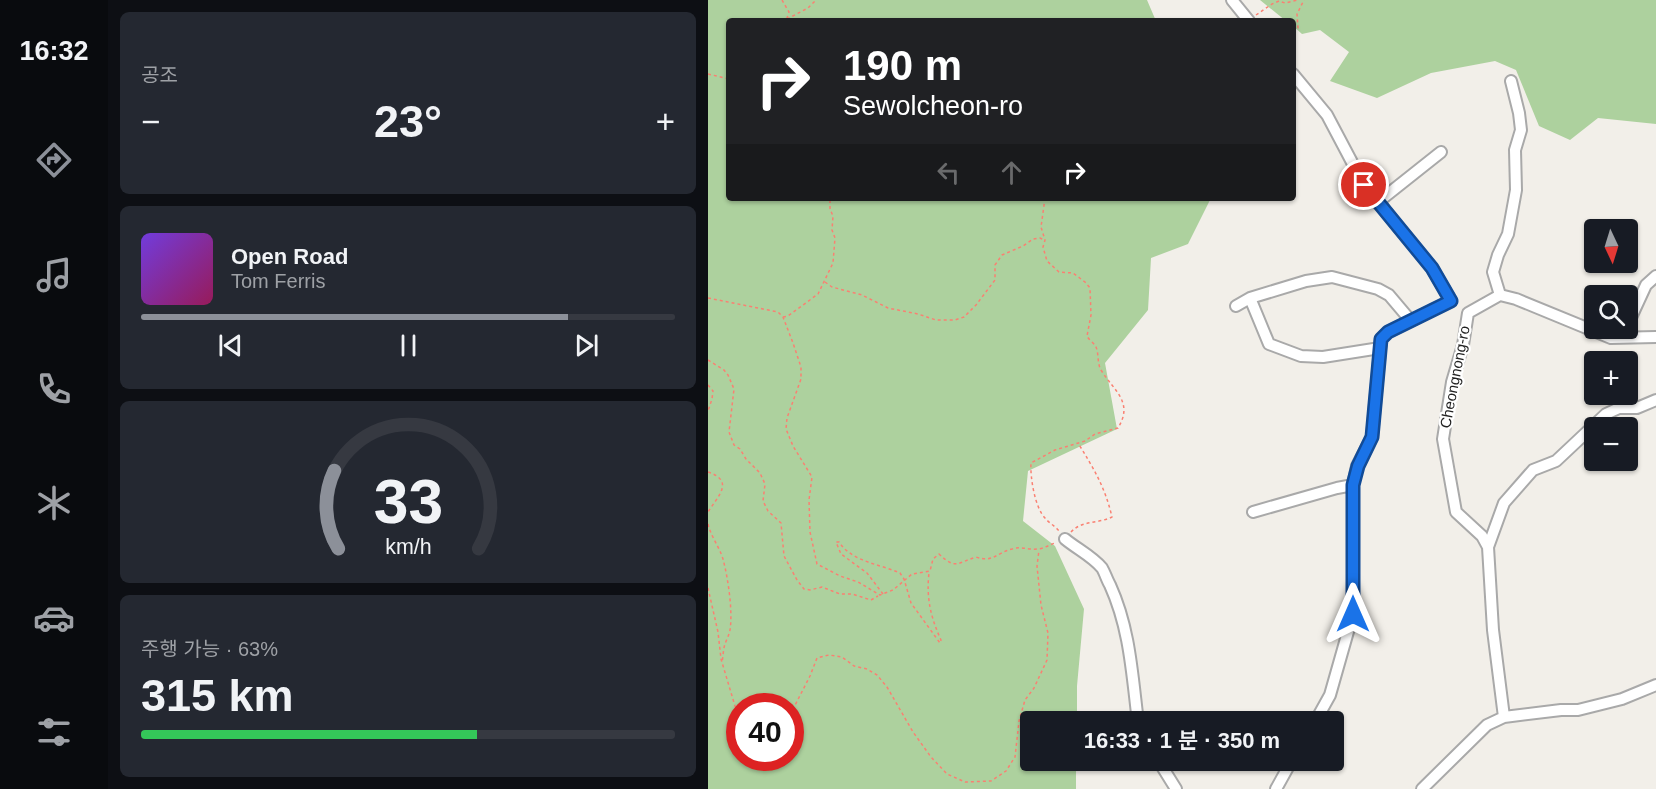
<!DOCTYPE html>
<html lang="ko">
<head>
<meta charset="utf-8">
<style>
  :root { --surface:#171b24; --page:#242831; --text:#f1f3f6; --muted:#9ea1a6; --line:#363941; --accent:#8c9099 }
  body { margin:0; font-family:Arial,"Noto Sans KR",sans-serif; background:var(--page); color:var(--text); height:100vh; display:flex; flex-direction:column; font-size:22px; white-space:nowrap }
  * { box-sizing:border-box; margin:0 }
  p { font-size:20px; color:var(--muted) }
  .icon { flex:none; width:33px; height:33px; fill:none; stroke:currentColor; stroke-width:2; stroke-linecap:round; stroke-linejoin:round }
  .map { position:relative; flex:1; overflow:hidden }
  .panel { display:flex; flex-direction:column; gap:12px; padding:12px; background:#0d0f14; width:600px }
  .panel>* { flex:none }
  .banner { position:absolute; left:18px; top:18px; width:570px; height:183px; border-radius:6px; box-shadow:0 2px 4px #0004; background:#202124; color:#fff; overflow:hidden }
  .needle { width:39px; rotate:176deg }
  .tools { position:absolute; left:876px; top:219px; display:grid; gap:12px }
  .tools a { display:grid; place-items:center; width:54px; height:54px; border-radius:6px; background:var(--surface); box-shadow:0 2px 4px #0004; font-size:30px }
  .speed { position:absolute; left:18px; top:693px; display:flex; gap:12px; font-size:30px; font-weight:700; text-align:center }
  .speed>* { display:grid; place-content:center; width:78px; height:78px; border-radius:50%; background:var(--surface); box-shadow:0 2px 4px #0004; line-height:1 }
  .speed .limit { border:9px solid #d22; background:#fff; color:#111 }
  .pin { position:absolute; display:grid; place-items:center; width:51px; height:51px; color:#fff; margin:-26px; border:3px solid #fff; border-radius:50%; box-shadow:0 2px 6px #0007 }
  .me { position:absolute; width:66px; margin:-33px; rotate:0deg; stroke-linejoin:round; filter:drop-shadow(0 0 4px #0008) }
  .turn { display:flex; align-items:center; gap:21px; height:126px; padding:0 18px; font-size:27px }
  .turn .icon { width:78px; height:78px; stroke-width:2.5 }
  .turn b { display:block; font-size:42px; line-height:51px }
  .lanes { display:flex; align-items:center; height:57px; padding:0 18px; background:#0003; justify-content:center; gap:30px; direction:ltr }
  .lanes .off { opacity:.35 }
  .big { font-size:45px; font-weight:600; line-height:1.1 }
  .panel .widget { flex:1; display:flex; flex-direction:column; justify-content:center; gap:9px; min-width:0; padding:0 21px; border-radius:9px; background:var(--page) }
  .panel .dial { align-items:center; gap:0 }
  .dial svg { height:156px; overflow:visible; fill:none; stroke:var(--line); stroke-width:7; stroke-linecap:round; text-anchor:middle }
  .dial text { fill:var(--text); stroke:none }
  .song { display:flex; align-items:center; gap:18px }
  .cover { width:72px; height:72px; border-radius:9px; background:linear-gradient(135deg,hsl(260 70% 55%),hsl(330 70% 35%)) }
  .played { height:6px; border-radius:3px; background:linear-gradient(90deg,var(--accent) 80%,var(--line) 80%) }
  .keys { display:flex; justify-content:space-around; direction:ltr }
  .heat { display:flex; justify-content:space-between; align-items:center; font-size:33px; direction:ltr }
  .charge { height:9px; border-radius:4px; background:linear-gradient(90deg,#34c759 63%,var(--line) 0) }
  .trip { position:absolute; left:312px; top:711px; width:324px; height:60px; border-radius:6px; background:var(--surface); box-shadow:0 2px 4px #0004; font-weight:600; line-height:60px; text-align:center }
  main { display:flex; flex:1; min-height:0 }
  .tabs { display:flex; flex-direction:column; width:108px; justify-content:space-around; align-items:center; background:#090b0e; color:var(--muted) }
  .tabs .icon { width:42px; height:42px }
  .tabs .selected { color:var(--accent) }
  .tabs b { font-size:27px; color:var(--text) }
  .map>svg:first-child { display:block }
</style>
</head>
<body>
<main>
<nav class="tabs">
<b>16:32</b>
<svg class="icon selected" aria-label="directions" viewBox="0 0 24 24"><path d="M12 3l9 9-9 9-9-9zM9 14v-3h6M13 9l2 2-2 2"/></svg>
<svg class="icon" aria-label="music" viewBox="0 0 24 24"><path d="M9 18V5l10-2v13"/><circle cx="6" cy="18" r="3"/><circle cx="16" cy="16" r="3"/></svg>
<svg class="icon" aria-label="phone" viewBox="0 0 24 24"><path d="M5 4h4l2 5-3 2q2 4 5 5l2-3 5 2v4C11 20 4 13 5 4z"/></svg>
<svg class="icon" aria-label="climate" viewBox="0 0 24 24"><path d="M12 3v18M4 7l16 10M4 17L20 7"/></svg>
<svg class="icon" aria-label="car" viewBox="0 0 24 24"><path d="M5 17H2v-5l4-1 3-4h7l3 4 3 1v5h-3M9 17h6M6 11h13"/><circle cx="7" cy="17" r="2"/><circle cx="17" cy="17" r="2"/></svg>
<svg class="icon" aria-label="filters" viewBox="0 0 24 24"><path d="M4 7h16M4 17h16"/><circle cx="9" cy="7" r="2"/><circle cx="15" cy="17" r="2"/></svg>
</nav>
<section class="panel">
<div class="widget"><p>공조</p>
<div class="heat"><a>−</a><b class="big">23°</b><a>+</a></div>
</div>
<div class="widget">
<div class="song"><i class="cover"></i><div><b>Open Road</b><p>Tom Ferris</p></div></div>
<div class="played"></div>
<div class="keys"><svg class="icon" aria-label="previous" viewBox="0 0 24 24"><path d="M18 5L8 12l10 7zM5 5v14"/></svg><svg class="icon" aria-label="pause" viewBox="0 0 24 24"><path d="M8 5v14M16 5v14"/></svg><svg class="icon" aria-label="next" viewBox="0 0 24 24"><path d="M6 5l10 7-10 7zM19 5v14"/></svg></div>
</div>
<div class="widget dial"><svg viewBox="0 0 100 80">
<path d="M14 69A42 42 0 1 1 86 69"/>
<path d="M14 69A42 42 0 0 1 12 29" stroke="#8c9099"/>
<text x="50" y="56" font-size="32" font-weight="700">33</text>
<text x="50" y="72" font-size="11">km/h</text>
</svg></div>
<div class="widget"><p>주행 가능 · 63%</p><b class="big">315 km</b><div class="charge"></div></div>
</section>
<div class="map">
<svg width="948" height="789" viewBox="0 0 948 789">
  <rect width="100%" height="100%" fill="#f2efe9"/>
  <path fill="#add19e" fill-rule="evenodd" d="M0,0h439l9,21h-427v177h482l-23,46 -37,14 -3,52 -43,53 12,66 -89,42 -5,50 32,25 29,63 -7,77v35l-47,1v38l46,1v28h-368zM32,706h50v52h-50z
    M552,0h396v124l-58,-6 -28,22 -31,-14 -23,-56 -21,-9 -64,12 -54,25 -47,-17 19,-29 -29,-22 -18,4 -9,-8v-5h-7z"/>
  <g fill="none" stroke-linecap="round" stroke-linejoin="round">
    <g stroke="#a9a9a9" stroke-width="14">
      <path id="minor" d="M524,0l17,21
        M585,74l34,41 37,70 68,83 19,33 -63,31 -7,7 -9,98 -15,29 -4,19v129l-23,81 -15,27
        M670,202l63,-50
        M792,295l16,4 95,39 45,-1
        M542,298l19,46 32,12 22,1 57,-9
        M528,306l14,-8 56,-17 26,-4 46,12 11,6 22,26
        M925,337l-5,-13 18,-39 10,-9
        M545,512l84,-24 16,-3
        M357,539c12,10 27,17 37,29 3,5 5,12 8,17 20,44 22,89 28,137
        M780,547l16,-44 29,-33 23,-9 50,-47 13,-6h18l19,-8
        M796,717l57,-7h17l44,-11 34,-14
        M450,760l18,29
        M568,789l16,-29
        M714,789l65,-64 17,-8 -11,-87 -5,-83 -6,-11 -26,-24 -13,-73 9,-57 11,-37 5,-32 32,-18 -7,-23 5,-17 10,-21 8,-44 -1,-40 6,-20 -2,-17 -8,-32"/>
    </g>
    <path stroke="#fa8072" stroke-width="1.5" stroke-dasharray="3 3" stroke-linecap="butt" d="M74,0l7,12 -3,9
      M548,15l16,-11 7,-3 6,2 13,-3
      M79,19l21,-11 8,-8
      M585,32l5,-4 -1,-14 7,-14
      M0,74l21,5
      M337,198l-4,29 4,13 -2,7 4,14 12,11 14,1 12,9 5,6 1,27 -4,21c2,4 7,7 9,11 3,7 1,16 5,23 13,21 33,32 17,58l-23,6 -10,7 -30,9 -24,13c-1,14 4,45 14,55 4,5 10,8 14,13
      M117,282l7,5 30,8 26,13 30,6 18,6h19l9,-3 12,-12 19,-25v-15l7,-10 21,-9 10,-7 7,-1 4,2
      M0,298l70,14 5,5 10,26 8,24v12l-14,39 -1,11 7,17 19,31 -3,23 1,32 7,32 23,12 18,6 22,13 13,-5 19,-16 18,-3 3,-12 6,-5c17,16 18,9 37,3 17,6 20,-4 36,-8 8,-3 16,1 25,0 6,0 12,-4 18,-6
      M75,317l5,-1 30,-22 15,-31 2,-25 -3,-8 1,-14 -3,-7v-11
      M0,360l16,10 4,5 6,14 -5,43 5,13 6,4 6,10 14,14 5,11 -2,17 5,10 13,12 3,33 13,24 7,9 6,1 12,-3 18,7h12l19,6 7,-4
      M0,385l5,6 -1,8 -4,12
      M0,472c27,9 10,24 0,40
      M0,524c3,13 11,22 15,35 5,19 10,52 7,71 -1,6 -5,12 -6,18 -1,5 -1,10 -2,14
      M363,532c11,-12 27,-8 41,-15 -7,-30 -18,-48 -34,-74
      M0,588l10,44 3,27 14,47 5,9
      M175,594l-16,-21 -26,-19 -5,-12h3c13,20 41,22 61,31l4,6 7,24 29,40 1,-3c-10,-22 -15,-42 -12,-67
      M82,715l20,-39 7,-18 12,-3 13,2 12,9 13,3 10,6 10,12 26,45 18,25 16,17 18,8 26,-1 15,-10 9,-14 4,-36 6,-21 9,-12 13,-28 1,-27 -7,-28 -4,-39 2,-16"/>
    <use href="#minor" stroke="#fff" stroke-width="10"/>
  </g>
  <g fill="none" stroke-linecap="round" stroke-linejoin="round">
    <g stroke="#114b97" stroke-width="15">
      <path id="route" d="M645,614v-129l5,-19 14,-29 9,-98 7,-7 63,-31 -19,-33 -68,-83"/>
    </g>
    <use href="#route" stroke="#1a73e8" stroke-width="10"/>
  </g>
  <g text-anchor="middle" stroke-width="4.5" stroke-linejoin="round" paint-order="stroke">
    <g font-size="15" fill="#222" stroke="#fff">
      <text transform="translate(747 377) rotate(-79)" y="5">Cheongnong-ro</text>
    </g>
  </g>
</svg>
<div class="tools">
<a><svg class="needle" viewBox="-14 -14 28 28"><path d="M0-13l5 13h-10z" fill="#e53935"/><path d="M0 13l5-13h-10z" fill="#9ea1a6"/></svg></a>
<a><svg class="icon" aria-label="search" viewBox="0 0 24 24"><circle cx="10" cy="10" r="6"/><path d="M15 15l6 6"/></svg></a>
<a>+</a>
<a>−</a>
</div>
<div class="speed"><div class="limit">40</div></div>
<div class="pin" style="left:656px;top:185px;background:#d93025"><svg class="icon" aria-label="arrive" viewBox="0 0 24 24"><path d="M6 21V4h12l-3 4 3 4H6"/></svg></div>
<svg class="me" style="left:645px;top:614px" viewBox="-20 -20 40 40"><path d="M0-17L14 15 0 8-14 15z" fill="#1a73e8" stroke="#fff" stroke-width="4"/></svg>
<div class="trip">16:33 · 1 분 · 350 m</div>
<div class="banner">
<div class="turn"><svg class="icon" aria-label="right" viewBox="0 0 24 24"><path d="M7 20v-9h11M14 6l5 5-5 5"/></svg><div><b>190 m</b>Sewolcheon-ro</div></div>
<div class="lanes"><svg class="icon off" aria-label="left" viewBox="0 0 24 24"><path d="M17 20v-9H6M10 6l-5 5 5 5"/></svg><svg class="icon off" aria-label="ahead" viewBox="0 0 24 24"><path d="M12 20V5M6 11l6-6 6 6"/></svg><svg class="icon" aria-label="right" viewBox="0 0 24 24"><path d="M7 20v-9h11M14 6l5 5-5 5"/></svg></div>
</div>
</div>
</main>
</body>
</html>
